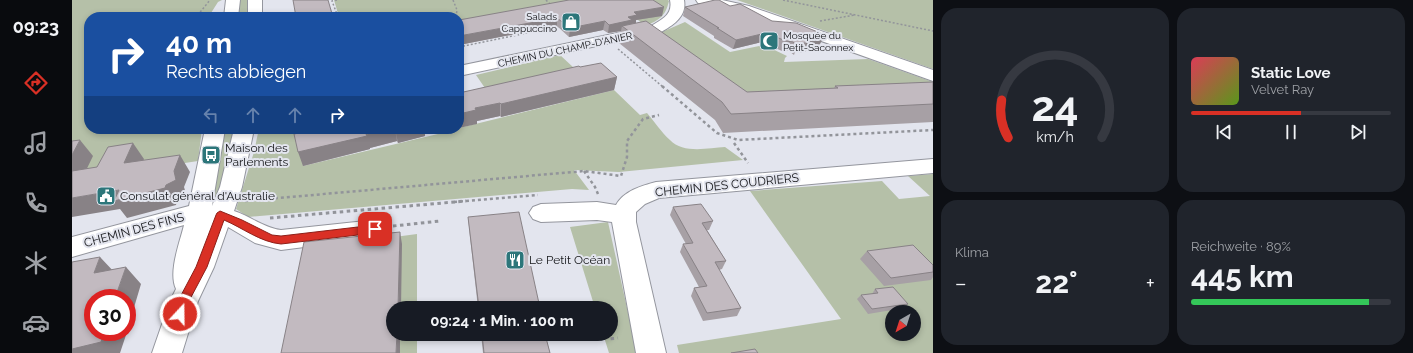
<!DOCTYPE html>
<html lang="de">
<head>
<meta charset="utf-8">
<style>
  :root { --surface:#171b24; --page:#20242c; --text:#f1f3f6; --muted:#9ea1a6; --line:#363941; --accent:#d93025 }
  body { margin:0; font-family:Raleway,sans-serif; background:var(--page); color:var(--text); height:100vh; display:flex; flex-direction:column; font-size:15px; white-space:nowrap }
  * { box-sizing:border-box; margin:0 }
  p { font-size:13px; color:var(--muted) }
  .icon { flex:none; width:22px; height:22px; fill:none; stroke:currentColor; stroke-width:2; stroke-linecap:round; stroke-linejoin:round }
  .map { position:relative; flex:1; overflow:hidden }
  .drawer { display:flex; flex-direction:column; gap:8px; padding:8px; background:#0d0f14; width:480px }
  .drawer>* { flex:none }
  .guide { position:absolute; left:12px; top:12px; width:380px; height:122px; border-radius:16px; box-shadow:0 2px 6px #0003; background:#1a4fa0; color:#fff; overflow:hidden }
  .needle { width:26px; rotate:219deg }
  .controls { position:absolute; left:813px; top:305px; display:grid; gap:8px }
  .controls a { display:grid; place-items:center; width:36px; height:36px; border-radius:50%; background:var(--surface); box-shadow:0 2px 6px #0003; font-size:20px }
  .speed { position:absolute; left:12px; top:289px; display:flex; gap:8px; font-size:20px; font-weight:700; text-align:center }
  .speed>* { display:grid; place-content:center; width:52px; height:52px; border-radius:50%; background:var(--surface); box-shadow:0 2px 6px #0003; line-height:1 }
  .speed .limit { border:6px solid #d22; background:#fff; color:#111 }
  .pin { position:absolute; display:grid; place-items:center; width:34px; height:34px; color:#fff; margin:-17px; border-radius:8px; box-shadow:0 2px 6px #0006 }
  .me { position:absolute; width:44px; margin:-22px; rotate:21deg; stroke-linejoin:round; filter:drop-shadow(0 0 3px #0008) }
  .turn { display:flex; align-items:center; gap:14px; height:84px; padding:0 16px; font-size:18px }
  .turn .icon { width:52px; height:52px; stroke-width:2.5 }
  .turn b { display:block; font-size:28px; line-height:34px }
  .lanes { display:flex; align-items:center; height:38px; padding:0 16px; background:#0003; justify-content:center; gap:20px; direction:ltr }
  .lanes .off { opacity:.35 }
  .big { font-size:30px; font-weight:700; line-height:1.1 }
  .drawer .widget { flex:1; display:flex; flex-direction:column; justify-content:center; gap:6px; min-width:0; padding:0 14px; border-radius:16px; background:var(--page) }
  .drawer .dial { align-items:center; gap:0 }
  .dial svg { height:104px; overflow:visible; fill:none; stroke:var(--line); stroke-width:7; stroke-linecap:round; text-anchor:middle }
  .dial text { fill:var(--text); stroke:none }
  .song { display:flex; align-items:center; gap:12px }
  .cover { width:48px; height:48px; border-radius:6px; background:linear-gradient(135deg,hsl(350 70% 55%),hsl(90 70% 35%)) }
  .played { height:4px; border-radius:2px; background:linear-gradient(90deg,var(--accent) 55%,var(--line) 55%) }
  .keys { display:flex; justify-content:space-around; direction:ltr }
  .heat { display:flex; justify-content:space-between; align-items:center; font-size:22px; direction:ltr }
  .charge { height:6px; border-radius:3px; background:linear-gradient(90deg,#34c759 89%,var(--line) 0) }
  .drawer .tiles { flex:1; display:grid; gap:8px; grid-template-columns:repeat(2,1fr) }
  .trip { position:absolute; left:314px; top:301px; width:232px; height:40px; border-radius:20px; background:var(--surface); box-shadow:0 2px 6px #0003; font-weight:700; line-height:40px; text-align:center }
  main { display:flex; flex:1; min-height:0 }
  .dock { display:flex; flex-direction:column; width:72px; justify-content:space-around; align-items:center; background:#090b0e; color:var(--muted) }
  .dock .icon { width:28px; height:28px }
  .dock .selected { color:var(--accent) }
  .dock b { font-size:18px; color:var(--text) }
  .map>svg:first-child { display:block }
</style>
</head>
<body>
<main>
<nav class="dock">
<b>09:23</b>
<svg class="icon selected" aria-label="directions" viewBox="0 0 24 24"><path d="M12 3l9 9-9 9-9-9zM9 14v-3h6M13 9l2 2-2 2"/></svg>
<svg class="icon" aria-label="music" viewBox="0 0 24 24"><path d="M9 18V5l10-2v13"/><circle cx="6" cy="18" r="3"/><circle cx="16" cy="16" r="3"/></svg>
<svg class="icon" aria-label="phone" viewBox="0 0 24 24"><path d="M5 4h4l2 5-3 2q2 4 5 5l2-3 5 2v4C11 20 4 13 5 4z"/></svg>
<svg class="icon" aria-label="climate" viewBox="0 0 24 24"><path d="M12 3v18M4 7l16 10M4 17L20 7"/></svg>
<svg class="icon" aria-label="car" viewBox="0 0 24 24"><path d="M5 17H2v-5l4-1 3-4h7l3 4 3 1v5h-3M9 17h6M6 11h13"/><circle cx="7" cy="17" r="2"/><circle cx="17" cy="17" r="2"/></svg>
</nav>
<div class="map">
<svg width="861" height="353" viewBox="0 0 861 353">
  <rect width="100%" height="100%" fill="#e3e5ee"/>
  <path fill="#b5c0a8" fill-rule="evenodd" d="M0,0h150l-4,2 -7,11h9l-1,4h-130v112h113l-4,32 -126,19z
    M167,0h10l-1,17h-12z
    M262,0h334l1,1c-4,16 -9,18 -23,25l-8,-6 -179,8v-11h-120z
    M665,0h196v69z
    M613,22l45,30 34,-7 23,11 -2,2 -1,4 84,-3 65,23 -179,18 -99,-65z
    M488,55l14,13 -87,23 -11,-16z
    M542,90l26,25 7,-2c8,9 14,19 23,27 13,14 38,8 55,7l18,13 -124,12 -45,-2 15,20 -17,-1 -324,28 -12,-8 18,-57 4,-19 4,-4h39l2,37 156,-37v-1z
    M152,129h11l-5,44 -15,27 -5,2 3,-25 4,-1z
    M861,174v179h-254l-2,-8 164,-26 -91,-128 132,-10 17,18 31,-3 -22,-20zM820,312h22v22h-22z
    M536,222l29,131h-28l-6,-19h8v-26h-16l-25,-81z
    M345,234v74h-16l-14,-70z
    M328,334h17v19h-17z"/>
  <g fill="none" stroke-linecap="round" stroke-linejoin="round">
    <g stroke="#94969e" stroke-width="2">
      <path id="minor" d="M154,0h14l-2,17h-14z
        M176,0h14v17h-14z
        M598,0h14c3,16 -10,25 -23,32l-202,44v-10l192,-40c12,-7 22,-12 19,-26z
        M624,0h26l27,6 184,64v11l-193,-69 -42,-9z
        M133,129h20l-13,77 8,-19 14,-58h20l-12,58 -8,24c16,5 30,17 47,19l94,-10 9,2 3,7 -3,7 -9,2 -94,12 -26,-7 -27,-16 -14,40 -16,34 -16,52h-30l18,-52 6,-12c-8,-17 4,-47 8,-64l-112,32v-20l117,-31z
        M861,159v14l-274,25 -14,6 -9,8v10l30,131h-30l-24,-131 -15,-2 -56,2 -8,-3 -4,-6 4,-6 8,-3 56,-2 19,3c8,-14 25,-19 40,-23z"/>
    </g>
    <path stroke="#92949a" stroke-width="1.5" stroke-dasharray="2 2" stroke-linecap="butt" d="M265,0l-5,1 6,16
      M381,0l4,10 -1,7
      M474,0l5,5
      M711,0l150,31
      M136,16h-11l13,-16
      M748,21l35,-6
      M387,47l102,-21
      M546,49l45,38"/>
    <path stroke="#92949a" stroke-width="2.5" stroke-dasharray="3 3" stroke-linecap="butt" d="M590,86l55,47 21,7 195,-10
      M662,143l14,20
      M512,171l11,16 3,7
      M173,201l339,-30 37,5 6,-19v-16l16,-22 16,-4
      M382,202l84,-7"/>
    <path stroke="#92949a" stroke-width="3" stroke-dasharray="3.5 3.5" stroke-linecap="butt" d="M198,218l196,-17
      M321,226l47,-5
      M535,334l2,5 9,-1
      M501,338l33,-4"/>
    <use href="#minor" fill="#fff" fill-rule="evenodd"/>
  </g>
  <path fill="#a7a0a5" d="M658,6l42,15 48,23 -18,9 -7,-1 -1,3 -5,-4h-7l-20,-9 -29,7 -19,-11v-2l-31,-20 2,-9z
    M590,16l-26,4v3l111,69 87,-4 1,-2 98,-4v40l-210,11 -8,-13 -96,-77 2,-12 -13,2 -5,-3 -34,7 -12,-11 -98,19v-25z
    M508,67l37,10 -3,13 -113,27 -1,-1 -23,5v3l-18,-31z
    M226,129h148l-21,5v2l-27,7 -1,-2 -27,7v1l-67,17z
    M601,207l40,14 -4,9h-2l19,31 -4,8 -3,1 22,38 -4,8 -34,5 -12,-25 3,-8 5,-1 -19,-35 3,-8h3l-16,-29z
    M396,217l72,91h-62l-8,-71z
    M795,251l66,14v12l-2,3 -47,6 -24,-27z
    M803,289l33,15 -4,4 -36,6 -11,-15 4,-4 11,-1z
    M409,334h64l5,19h-67z"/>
  <path fill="#888286" d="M592,7l-2,9 -26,4v3l-14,3 -1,5 -13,2 1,-8 19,-8 6,-5z
    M485,18v8l-98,19v-9z
    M533,21l-2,9 -34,7 1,-9z
    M694,33l-4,9 -29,7 3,-9z
    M753,35l-5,9 -18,9 4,-10z
    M545,77l-3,13 -113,27v-13z
    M428,103v13l-23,5v3l-18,4v-14l16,-6z
    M316,129h7l2,12 -27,7v1l-67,17 -5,-14z
    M323,129h51l-21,5v2l-27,7z
    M8,140l13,16 -16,33 -5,-6v-28z
    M61,143l11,16 -9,21 -11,-17z
    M108,155l10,17 -6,15 3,10 -10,4 -1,4 -49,13 -7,-9 -48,8v-19l47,-8 47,-5z
    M328,232l2,12 -1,64h-3z
    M28,257l16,17 -22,-1z
    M54,267l15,17 -14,47v-33h-12z
    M32,332h23l-7,21h-48v-4z
    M325,334h3v19h-4z"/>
  <path fill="#c2bac0" stroke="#888286" d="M221,0h35l5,17h-37z
    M497,0h84l11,7 -30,5 3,3 -9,2 4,3 -23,5 -4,-4 -35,7 -13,-10 -98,18v-16z
    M643,0h4l11,6 10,-2 32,17 24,2 29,12 -19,8h-7l-1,3 -5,-4 -7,-1 -20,-8 -30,7 -19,-12h2l-34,-21z
    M574,21l101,71 91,-4 -3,-2 98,-4v22l-202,10 -9,-12 -100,-76z
    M529,63l16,14 -116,27 -1,-1 -25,5 1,2 -17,4v-21l120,-27 1,1z
    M226,129h90l-22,5 1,2 -69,16 -4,-18 5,-1z
    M8,140l-8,15v-14z
    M61,143l-9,20 56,-8 -6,16 2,9 -10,5 -1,3 -51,13 5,-11 -47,8v-27l25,-4 11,-20z
    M629,204l12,17 -11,2 24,38 -11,1 26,46 -34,5 -13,-25 13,-2 -24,-42 10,-1 -20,-36z
    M447,212l21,96h-61l-11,-91z
    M328,232l-2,76h-5v26h4l-1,19h-115l23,-111z
    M841,245l20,20v7l-42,6 -24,-27z
    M28,257l-6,16 32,-6 -11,31h-22v34h11l-3,10 -29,7v-87z
    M821,287l15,17 -36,5 -11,-14 17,-2 -3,-4z
    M410,334h63l5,19h-66z
    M683,349l3,4h-27z"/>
  <path fill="#d93025" stroke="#8d1f18" d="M148,211l22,9 30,15 9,1 94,-11 4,1 1,3 -1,3 -4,1 -94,11c-21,-2 -38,-16 -57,-24l-17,47 -18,34 -5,17 -4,1 -5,-1 -1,-4 4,-13 18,-34 20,-52 1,-2z"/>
  <defs>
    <g id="shop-square" transform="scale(1)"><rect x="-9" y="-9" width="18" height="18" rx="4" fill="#2c767a" stroke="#e3e5ee"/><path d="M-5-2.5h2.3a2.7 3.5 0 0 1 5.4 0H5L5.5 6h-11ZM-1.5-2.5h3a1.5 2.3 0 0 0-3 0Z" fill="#fff"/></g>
    <g id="mosque-square" transform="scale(1)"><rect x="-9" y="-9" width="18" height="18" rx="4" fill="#2c767a" stroke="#e3e5ee"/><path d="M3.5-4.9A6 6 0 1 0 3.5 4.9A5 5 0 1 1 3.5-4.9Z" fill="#fff"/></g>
    <g id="bus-square" transform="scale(1)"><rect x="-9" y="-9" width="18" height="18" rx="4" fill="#2c767a" stroke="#e3e5ee"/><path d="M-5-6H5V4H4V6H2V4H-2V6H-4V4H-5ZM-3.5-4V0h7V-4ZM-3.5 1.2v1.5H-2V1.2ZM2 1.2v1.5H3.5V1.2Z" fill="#fff"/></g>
    <g id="civic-square" transform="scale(1)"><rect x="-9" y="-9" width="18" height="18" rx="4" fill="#2c767a" stroke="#e3e5ee"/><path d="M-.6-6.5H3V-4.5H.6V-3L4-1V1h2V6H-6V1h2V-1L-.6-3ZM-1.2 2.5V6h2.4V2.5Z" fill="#fff"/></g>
    <g id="restaurant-square" transform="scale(1)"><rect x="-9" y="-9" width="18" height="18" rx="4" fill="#2c767a" stroke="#e3e5ee"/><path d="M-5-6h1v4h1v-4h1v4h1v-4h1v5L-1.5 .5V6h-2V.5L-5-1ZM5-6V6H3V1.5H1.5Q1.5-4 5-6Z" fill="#fff"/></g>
  </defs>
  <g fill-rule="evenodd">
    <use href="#shop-square" x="499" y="22"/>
    <use href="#mosque-square" x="697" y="41"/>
    <use href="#bus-square" x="139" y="155"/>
    <use href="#civic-square" x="34" y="196"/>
    <use href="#restaurant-square" x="443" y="260"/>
  </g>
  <g text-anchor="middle" stroke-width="4" stroke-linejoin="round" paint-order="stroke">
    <g font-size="10" fill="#141518" stroke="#e3e5ee" text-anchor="end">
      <text x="485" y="20">Salads<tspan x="485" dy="12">Cappuccino</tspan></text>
      <text x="711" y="39" text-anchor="start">Mosquée du<tspan x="711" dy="12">Petit-Saconnex</tspan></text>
    </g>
    <g font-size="10" fill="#141518" stroke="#e3e5ee">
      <text transform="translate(493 49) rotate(-12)" y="4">CHEMIN DU CHAMP-D'ANIER</text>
    </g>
    <g font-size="12" fill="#141518" stroke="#e3e5ee" text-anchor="start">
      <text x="153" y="152">Maison des<tspan x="153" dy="14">Parlements</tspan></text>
      <text x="48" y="200">Consulat général d'Australie</text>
      <text x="457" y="264">Le Petit Océan</text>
    </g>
    <g font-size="12" fill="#141518" stroke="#e3e5ee">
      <text transform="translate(655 185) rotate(-6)" y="4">CHEMIN DES COUDRIERS</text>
      <text transform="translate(62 230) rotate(-15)" y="4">CHEMIN DES FINS</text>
    </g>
  </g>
</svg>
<div class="controls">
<a><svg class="needle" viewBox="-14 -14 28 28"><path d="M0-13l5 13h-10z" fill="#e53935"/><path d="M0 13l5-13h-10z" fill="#9ea1a6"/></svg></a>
</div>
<div class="speed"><div class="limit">30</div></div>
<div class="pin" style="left:303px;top:229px;background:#d93025"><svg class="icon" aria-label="arrive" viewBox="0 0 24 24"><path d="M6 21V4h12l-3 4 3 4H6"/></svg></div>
<svg class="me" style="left:108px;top:314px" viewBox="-20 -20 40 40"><circle r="17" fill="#d93025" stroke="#fff" stroke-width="3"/><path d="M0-11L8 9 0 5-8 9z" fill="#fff"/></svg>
<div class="trip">09:24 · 1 Min. · 100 m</div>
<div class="guide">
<div class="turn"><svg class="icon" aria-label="right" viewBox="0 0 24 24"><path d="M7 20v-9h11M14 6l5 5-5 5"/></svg><div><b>40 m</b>Rechts abbiegen</div></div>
<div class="lanes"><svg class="icon off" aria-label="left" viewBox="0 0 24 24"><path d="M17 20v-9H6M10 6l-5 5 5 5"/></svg><svg class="icon off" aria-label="ahead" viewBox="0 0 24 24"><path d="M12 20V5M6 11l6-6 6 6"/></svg><svg class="icon off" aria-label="ahead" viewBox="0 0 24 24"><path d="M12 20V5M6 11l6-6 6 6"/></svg><svg class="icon" aria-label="right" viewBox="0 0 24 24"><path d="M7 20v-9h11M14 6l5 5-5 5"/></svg></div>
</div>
</div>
<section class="drawer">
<div class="tiles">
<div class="widget dial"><svg viewBox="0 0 100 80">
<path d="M14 69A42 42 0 1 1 86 69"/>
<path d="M14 69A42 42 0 0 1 9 40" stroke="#d93025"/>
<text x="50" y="56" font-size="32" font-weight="700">24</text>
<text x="50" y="72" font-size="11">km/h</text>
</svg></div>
<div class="widget">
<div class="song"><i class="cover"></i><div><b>Static Love</b><p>Velvet Ray</p></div></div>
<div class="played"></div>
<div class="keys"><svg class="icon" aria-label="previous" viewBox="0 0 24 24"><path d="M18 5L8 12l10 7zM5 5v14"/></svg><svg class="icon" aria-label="pause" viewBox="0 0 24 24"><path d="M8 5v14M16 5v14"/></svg><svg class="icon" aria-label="next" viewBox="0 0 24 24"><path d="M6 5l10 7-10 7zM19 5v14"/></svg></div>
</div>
<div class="widget"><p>Klima</p>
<div class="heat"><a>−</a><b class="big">22°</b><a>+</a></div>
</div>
<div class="widget"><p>Reichweite · 89%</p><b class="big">445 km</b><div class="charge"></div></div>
</div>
</section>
</main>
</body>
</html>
